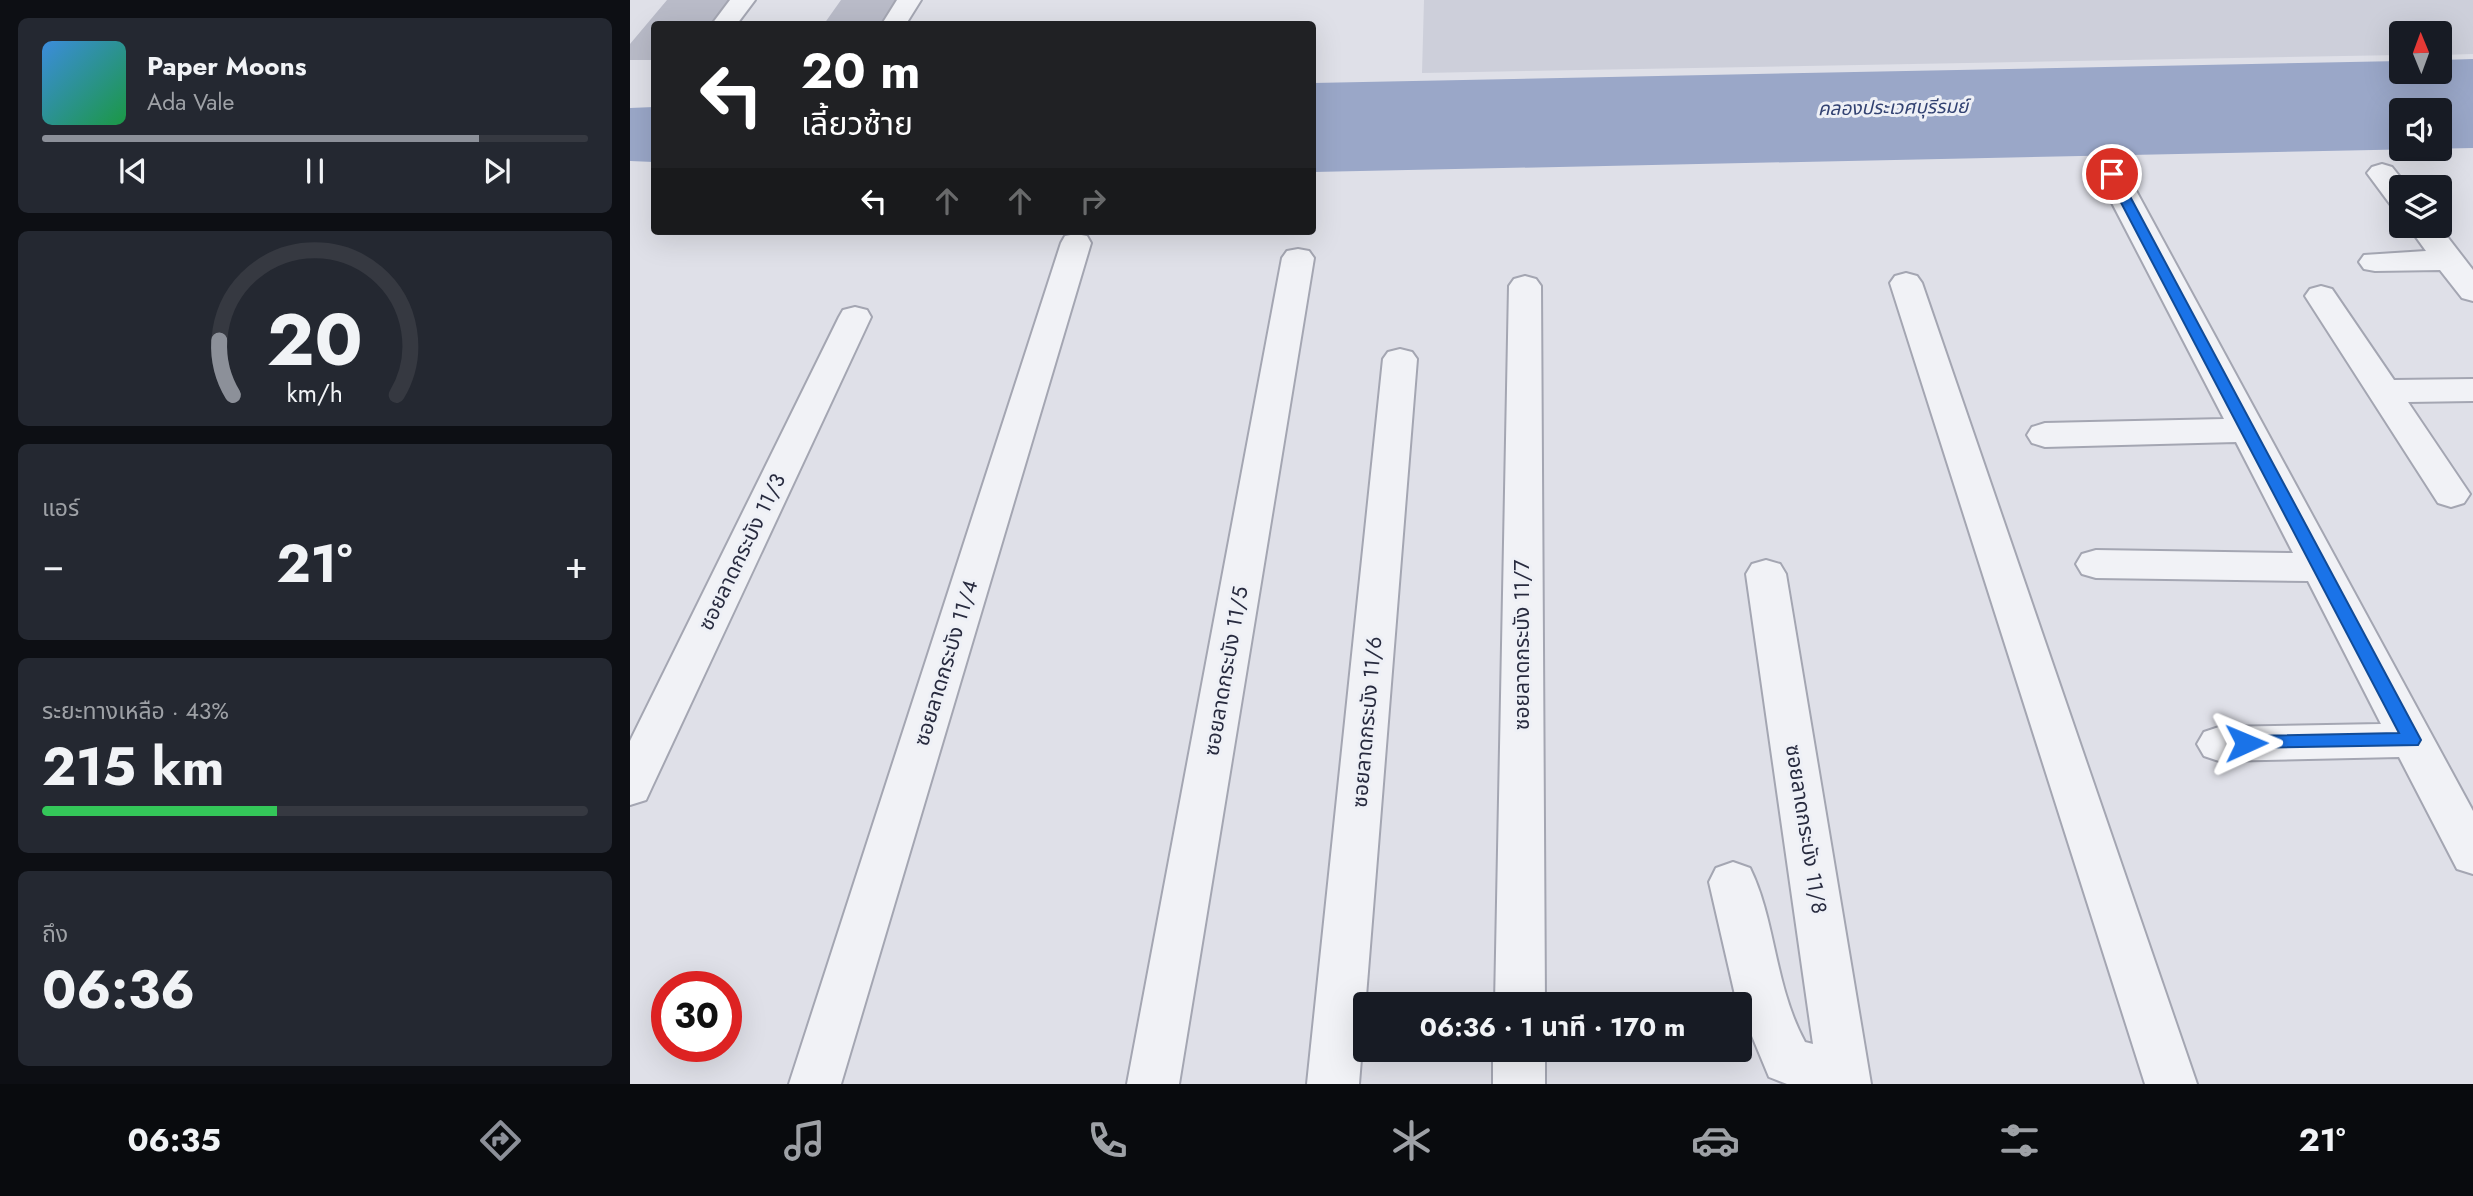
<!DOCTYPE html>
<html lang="th">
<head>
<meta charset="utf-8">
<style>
  :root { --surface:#171b24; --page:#242831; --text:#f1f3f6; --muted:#9ea1a6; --line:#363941; --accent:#8c9099 }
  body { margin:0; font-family:Jost,"Noto Sans Thai",sans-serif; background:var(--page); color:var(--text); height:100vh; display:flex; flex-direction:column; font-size:26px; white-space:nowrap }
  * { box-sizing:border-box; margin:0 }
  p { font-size:23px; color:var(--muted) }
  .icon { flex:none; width:38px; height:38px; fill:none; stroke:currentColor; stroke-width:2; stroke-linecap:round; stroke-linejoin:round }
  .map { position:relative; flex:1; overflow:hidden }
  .side { display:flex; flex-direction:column; gap:18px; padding:18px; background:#0d0f14; width:630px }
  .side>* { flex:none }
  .guide { position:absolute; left:21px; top:21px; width:665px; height:214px; border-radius:7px; box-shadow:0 7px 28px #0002; background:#202124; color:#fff; overflow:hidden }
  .needle { width:46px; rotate:359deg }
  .controls { position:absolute; left:1759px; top:21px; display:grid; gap:14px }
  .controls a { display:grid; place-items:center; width:63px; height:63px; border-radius:7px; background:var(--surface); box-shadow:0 7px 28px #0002; font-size:35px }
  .speed { position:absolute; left:21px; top:971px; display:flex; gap:14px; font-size:35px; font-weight:700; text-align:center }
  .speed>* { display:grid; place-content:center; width:91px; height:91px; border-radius:50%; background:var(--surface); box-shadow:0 7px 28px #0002; line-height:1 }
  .speed .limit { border:10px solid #d22; background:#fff; color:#111 }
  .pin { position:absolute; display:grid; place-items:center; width:60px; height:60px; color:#fff; margin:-30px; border:4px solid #fff; border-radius:50%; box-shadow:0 2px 7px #0007 }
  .me { position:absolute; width:77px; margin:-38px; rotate:89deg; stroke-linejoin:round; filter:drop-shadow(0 0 5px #0008) }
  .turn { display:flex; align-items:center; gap:24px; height:147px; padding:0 35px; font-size:32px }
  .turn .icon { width:91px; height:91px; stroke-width:2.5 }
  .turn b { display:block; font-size:49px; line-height:60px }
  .lanes { display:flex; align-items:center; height:66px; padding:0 35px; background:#0003; justify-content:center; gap:35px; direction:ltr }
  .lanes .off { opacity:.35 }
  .big { font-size:52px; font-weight:700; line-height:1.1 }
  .side .tile { flex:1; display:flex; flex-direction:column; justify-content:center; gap:10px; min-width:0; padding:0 24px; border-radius:10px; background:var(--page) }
  .side .dial { align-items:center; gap:0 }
  .dial svg { height:182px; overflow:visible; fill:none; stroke:var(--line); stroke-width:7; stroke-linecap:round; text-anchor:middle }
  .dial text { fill:var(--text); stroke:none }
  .song { display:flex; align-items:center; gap:21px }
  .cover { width:84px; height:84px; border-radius:10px; background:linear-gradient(135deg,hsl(210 70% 55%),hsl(140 70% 35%)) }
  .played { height:7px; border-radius:4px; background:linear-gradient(90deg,var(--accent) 80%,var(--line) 80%) }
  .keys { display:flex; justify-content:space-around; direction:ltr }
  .heat { display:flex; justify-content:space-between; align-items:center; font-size:38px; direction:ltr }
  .charge { height:10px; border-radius:5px; background:linear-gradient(90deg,#34c759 43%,var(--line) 0) }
  .trip { position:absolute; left:723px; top:992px; width:399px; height:70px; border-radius:7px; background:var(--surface); box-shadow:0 7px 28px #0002; font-weight:700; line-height:70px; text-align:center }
  .tab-bar { display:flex; height:112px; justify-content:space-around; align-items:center; background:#090b0e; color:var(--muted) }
  .tab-bar .icon { width:49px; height:49px }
  .tab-bar .current { color:var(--accent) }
  .tab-bar b { font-size:32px; color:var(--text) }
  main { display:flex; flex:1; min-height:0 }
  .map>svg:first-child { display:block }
</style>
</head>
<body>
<main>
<section class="side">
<div class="tile">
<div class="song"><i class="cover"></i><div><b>Paper Moons</b><p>Ada Vale</p></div></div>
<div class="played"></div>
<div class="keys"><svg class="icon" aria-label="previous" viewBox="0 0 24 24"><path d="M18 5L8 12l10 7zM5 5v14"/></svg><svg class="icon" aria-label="pause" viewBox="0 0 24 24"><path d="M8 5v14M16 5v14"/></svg><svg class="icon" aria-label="next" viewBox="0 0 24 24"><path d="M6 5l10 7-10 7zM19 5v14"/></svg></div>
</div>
<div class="tile dial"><svg viewBox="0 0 100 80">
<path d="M14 69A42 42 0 1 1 86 69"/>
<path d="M14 69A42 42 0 0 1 8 45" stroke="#8c9099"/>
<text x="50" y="56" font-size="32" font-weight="700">20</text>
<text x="50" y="72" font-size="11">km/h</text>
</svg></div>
<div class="tile"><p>แอร์</p>
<div class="heat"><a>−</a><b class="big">21°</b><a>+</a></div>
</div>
<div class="tile"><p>ระยะทางเหลือ · 43%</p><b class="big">215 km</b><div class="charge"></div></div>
<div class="tile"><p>ถึง</p><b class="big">06:36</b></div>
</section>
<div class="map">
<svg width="1843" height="1084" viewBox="0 0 1843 1084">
  <rect width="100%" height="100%" fill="#dfe0e8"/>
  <path fill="#cdcfda" d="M794,0h1049v54l-33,1v-22h-39v22l-979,18z"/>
  <path fill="#9aa7c8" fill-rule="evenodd" d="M1843,59v89l-1160,24v-89l1088,-22v11h39v-12zM1771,110h39v39h-39z
    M24,107v55l-24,-1v-53z"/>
  <path fill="#b9bbc8" d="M37,0h68l-19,24h-62v36h-24v-16z
    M211,0h62l-16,24h-63z"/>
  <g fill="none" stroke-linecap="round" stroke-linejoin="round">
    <g stroke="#a4a6b2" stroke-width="4">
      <path id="minor" d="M100,0h25l-18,24h-25z
        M267,0h24l-15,24h-24z
        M1752,164l10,3 16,20h-7v20l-11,-3 -23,-31 5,-6z
        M1482,165l10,3 5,6 346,637v63l-16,-5 -58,-112 -180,4 -15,-5 -7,-12 7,-12 15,-5 162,-3 -73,-143 -212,-3 -14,-4 -6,-10 6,-10 14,-4 197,3 -57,-111 -191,5 -13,-4 -5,-8 5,-8 13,-4 179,-4 -127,-245 5,-6z
        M1778,226h31l34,44v31l-11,-3 -22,-28 -65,1 -11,-2 -5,-7 5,-7 62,-4z
        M446,234l11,2 4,7 -250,841h-52l272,-841 4,-7z
        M668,249l11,2 5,7 -135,826h-52l155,-826 5,-7z
        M1276,273l11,3 5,7 275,801h-52l-255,-801 5,-7z
        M895,276l11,3 5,7 4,718h-50l14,-718 5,-7z
        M1691,286l11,3 62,91 79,-1v22l-65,1 62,92 -6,9 -13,4 -13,-4 -133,-207 5,-7z
        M225,307l12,3 4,7 -219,470 -6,13 -16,5v-64l209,-424 4,-7z
        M770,349l12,3 5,7 -58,725h-52l76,-725 5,-7z
        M1136,560l14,4 6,10 85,510h-84l-18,-7 -34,-82 -26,-113 7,-14 17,-6 17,6c26,53 24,117 55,174l8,2 -67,-470 6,-10z
        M863,1050h52v34h-52z"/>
    </g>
    <use href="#minor" fill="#f1f2f6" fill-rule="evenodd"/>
  </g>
  <path fill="#1a73e8" stroke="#114b97" stroke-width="2" d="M1478,172l10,2 303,566 -3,5 -178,3 -3,-5 9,-7 153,-3 -293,-559z"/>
  <g text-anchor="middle" stroke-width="6" stroke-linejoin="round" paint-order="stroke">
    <g font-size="19" font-style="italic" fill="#324272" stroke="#eef0f6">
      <text transform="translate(1263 107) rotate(-1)" y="7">คลองประเวศบุรีรมย์</text>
    </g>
    <g font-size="21" fill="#282b3f" stroke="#eef0f6">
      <text transform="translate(112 552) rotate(-64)" y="7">ซอยลาดกระบัง 11/3</text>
      <text transform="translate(892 645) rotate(-90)" y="7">ซอยลาดกระบัง 11/7</text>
      <text transform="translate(316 663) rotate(-73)" y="7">ซอยลาดกระบัง 11/4</text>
      <text transform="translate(596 671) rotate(-80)" y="7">ซอยลาดกระบัง 11/5</text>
      <text transform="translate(737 722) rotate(-85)" y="7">ซอยลาดกระบัง 11/6</text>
      <text transform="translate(1176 829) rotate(81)" y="7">ซอยลาดกระบัง 11/8</text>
    </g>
  </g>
</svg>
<div class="controls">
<a><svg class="needle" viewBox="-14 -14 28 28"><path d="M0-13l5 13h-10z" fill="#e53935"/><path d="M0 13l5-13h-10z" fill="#9ea1a6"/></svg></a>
<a><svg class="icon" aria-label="sound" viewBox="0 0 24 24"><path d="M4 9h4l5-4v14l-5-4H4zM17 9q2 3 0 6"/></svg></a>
<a><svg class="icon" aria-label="layers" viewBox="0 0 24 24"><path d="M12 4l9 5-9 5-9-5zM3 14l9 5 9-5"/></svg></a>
</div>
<div class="speed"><div class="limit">30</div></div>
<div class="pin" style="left:1482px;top:174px;background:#d93025"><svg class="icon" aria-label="arrive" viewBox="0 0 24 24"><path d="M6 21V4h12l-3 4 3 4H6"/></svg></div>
<svg class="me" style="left:1616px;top:743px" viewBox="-20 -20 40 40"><path d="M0-17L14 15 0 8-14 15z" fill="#1a73e8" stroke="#fff" stroke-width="4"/></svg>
<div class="trip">06:36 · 1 นาที · 170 m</div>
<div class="guide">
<div class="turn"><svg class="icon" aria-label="left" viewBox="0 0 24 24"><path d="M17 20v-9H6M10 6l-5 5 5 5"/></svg><div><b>20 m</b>เลี้ยวซ้าย</div></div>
<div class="lanes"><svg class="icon" aria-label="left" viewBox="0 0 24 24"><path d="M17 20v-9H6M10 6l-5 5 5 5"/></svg><svg class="icon off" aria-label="ahead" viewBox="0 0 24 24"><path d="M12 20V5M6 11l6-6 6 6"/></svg><svg class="icon off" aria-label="ahead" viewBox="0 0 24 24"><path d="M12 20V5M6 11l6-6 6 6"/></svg><svg class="icon off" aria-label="right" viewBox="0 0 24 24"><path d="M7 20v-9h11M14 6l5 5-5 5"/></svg></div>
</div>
</div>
</main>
<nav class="tab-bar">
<b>06:35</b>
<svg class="icon current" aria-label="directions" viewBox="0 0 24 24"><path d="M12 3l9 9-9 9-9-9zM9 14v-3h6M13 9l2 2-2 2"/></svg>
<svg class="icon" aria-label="music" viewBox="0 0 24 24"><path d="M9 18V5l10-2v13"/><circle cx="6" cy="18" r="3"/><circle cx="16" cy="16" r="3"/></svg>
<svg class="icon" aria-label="phone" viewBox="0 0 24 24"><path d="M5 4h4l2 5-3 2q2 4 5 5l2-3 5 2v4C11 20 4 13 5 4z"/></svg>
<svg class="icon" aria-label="climate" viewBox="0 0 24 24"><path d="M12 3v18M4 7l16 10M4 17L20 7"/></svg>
<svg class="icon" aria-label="car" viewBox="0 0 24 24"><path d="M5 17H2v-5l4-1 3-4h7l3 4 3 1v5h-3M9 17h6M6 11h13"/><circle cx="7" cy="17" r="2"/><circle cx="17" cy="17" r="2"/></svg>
<svg class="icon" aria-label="filters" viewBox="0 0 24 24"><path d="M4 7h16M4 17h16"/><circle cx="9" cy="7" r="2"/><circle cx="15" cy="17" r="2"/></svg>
<b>21°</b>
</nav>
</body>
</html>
